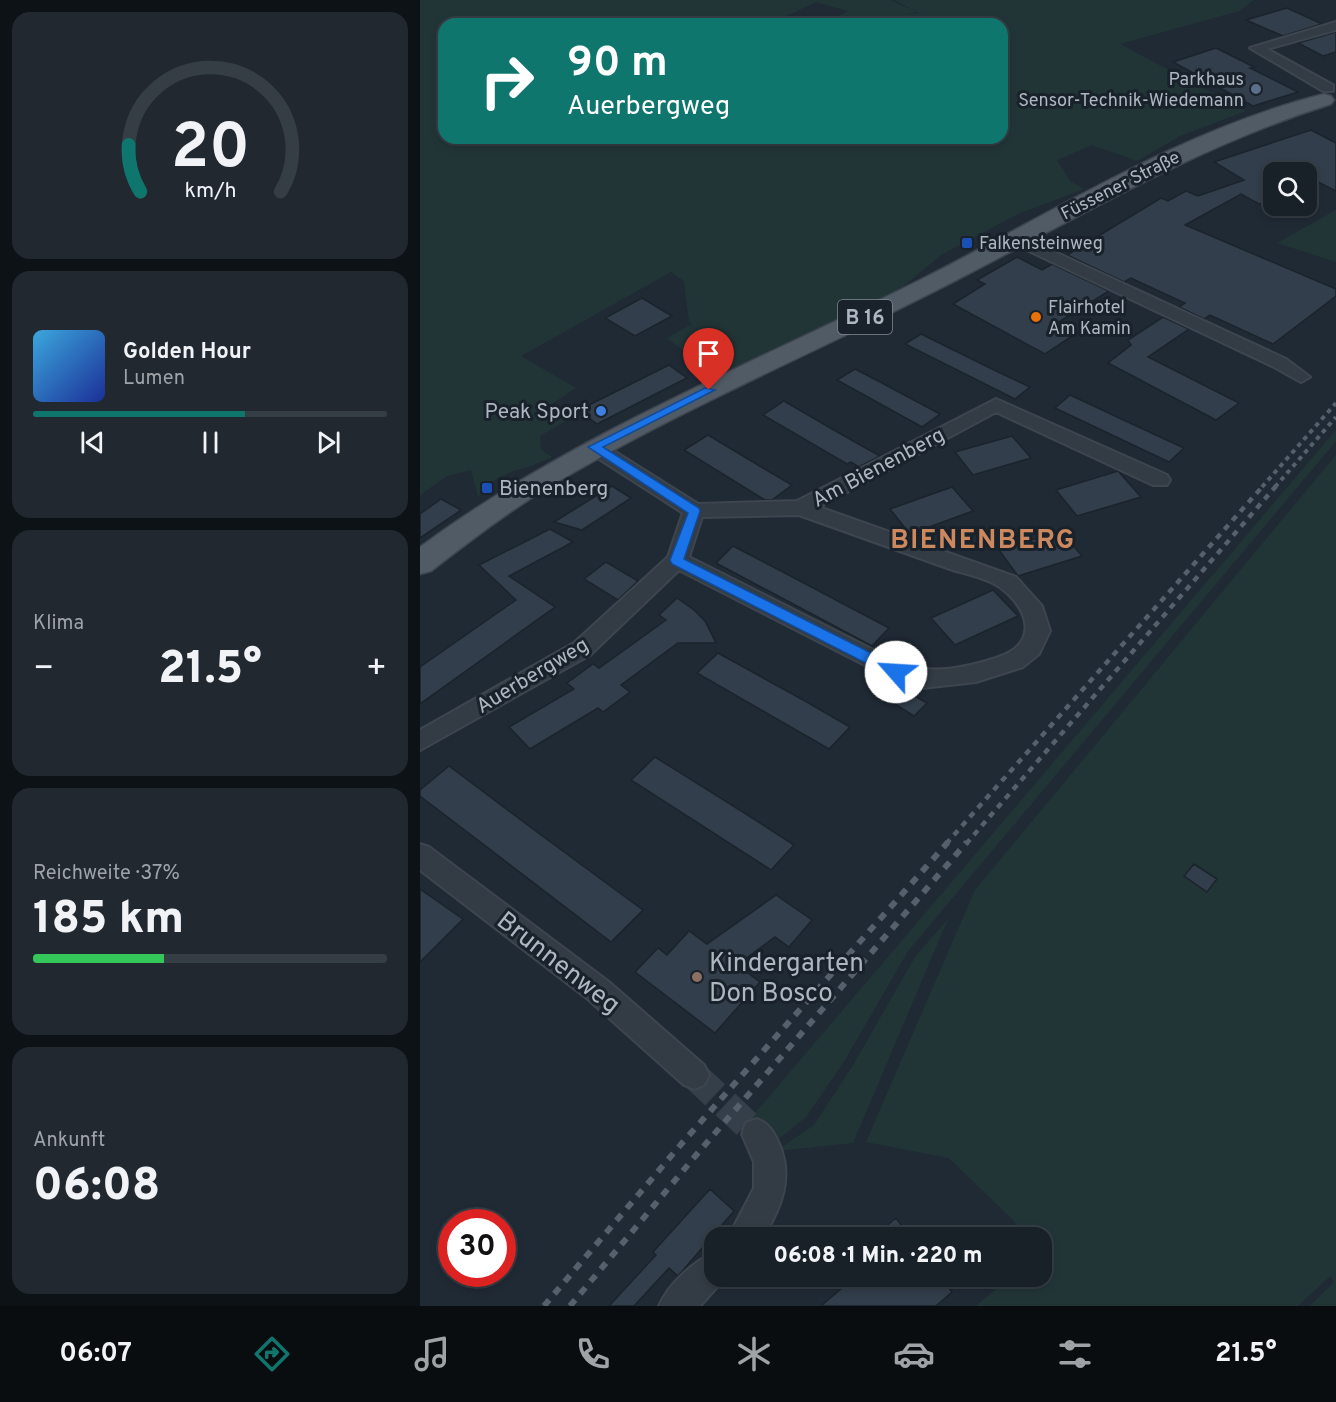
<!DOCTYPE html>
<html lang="de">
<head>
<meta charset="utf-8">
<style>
  :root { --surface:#182028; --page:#212830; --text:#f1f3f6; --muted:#9fa3a8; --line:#363e45; --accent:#0f766e }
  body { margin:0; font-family:Overpass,sans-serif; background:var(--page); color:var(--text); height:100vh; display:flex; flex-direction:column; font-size:22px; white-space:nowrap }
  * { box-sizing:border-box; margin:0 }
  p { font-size:20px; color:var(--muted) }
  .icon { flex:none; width:33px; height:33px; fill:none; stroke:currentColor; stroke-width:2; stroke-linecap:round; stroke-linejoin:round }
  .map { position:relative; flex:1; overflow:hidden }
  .details { display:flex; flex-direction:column; gap:12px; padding:12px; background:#0d1216; width:420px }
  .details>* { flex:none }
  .banner { position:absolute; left:18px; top:18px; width:570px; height:126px; border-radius:18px; box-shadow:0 3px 9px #0003,0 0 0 2px var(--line); background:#0f766e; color:#fff; overflow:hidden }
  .buttons { position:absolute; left:843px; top:162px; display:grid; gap:12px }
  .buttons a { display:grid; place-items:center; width:54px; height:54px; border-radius:12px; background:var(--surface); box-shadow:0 3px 9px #0003,0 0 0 2px var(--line); font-size:30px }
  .speed { position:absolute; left:18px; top:1209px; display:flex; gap:12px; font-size:30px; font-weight:700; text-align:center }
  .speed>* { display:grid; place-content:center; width:78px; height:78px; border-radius:50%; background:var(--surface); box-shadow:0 3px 9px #0003,0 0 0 2px var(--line); line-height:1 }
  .speed .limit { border:9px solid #d22; background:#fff; color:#111 }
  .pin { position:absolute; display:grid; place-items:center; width:51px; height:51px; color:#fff; margin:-62px -26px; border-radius:50% 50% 50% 0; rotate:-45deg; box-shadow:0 0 6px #0007 }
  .pin .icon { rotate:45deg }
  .me { position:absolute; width:66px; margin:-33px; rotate:296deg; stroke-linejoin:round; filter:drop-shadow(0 0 4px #0008) }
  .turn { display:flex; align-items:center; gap:21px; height:126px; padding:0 30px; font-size:27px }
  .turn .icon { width:78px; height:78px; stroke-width:2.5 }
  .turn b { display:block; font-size:42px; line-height:51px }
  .big { font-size:45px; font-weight:800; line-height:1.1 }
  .details .card { flex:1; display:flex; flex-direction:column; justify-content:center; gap:9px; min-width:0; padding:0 21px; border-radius:18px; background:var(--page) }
  .details .dial { align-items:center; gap:0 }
  .dial svg { height:156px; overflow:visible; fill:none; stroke:var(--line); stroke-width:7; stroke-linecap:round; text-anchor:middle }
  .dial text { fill:var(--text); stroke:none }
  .song { display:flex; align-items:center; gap:18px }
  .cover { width:72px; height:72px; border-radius:9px; background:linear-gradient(135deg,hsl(200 70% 55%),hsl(230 70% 35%)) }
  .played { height:6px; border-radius:3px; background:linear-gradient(90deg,var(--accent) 60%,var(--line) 60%) }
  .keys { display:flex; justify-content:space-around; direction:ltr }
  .heat { display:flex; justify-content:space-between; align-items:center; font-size:33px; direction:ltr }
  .charge { height:9px; border-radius:4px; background:linear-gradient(90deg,#34c759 37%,var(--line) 0) }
  .trip { position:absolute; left:284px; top:1227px; width:348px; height:60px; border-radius:18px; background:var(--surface); box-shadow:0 3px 9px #0003,0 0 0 2px var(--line); font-weight:800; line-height:60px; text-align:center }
  .dock { display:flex; height:96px; justify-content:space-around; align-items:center; background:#0a0d10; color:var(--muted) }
  .dock .icon { width:42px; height:42px }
  .dock .current { color:var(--accent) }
  .dock b { font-size:27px; color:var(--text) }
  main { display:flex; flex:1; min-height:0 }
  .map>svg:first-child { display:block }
</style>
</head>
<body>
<main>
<section class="details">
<div class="card dial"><svg viewBox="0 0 100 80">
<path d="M14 69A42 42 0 1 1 86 69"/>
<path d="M14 69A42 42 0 0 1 8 45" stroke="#0f766e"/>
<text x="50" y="56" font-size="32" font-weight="700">20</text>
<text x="50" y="72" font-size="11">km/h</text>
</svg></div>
<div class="card">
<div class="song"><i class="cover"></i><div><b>Golden Hour</b><p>Lumen</p></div></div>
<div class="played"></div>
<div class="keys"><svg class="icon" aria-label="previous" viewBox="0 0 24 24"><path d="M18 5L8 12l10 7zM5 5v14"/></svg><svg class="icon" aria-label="pause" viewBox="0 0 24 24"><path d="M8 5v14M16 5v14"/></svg><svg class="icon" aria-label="next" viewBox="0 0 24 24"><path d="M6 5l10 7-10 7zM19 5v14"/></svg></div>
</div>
<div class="card"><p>Klima</p>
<div class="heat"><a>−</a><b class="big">21.5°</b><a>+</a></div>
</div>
<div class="card"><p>Reichweite · 37%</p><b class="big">185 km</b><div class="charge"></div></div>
<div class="card"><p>Ankunft</p><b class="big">06:08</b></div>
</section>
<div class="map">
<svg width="916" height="1306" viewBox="0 0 916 1306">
  <rect width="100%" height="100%" fill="#202a35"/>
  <path fill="#223536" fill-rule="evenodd" d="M0,0h470l27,12 -13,2 15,-1 -25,-13h360l-15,11 -119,33 126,67 -66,25 -43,25 -45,-16 -35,15 13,21 14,8 -66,25 -77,41 -43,36 -72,36 -110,49 -49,-38 25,-14 -3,-3 -5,-40 -13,-9 -150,84 55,32 -29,19 22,12 -29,17 1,14 11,7c-28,15 -54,11 -74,40l-7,-27 -24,6 -27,19zM396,2l32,9 -24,13h178v114h-558v-114h334l-4,-2z
    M916,210v52l-59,-19z
    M916,430v11l-428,510 -63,109 -39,57 -34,27 -21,-26z
    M916,455v851h-26l24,-24 -4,-6 -32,30h-322l34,-29 31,-1v-38l-17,-1 -10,-16 -65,-63 -83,-16 109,-252z
    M528,919l-95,224 -77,8 38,-26 38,-58 63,-110z"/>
  <path fill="#323e4b" stroke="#1b232c" stroke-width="1.5" d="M867,8l35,16 -39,12 -37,-16z
    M916,32v20l-13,4 -25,-13z
    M796,48l38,19 -4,1 48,24 -45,14 -80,-44z
    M891,130l25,13v48l-30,-15v-4h-32v27l-15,5 -18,-10 -56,31 151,64v7l-63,48 -63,-29 -6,4 -25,-12 6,-4 -54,-25 -7,4 -57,-27 94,-57 7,3 18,-10 12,5 46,-16 -30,-18z
    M597,257l25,13 10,-6 57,27 -52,32 20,10 -32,21 -92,-50 32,-20 -8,-4z
    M222,298l30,18 -37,20 -30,-18z
    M743,317l26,12 -41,28 91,46 -23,17 -108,-57 23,-18 -3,-5z
    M501,334l71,35 38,18 -15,12 -110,-55z
    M249,365l18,13 -90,46 -18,-14z
    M435,369l27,14 58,31 -18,13 -85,-47z
    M650,395l75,35 39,18 -15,14 -114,-54z
    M364,401l55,32 41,23 -21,11 -8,-5 -4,2 -84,-49z
    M288,435l55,33 29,17 -20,15h-7l-81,-50z
    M592,436l19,22 -58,17 -18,-23z
    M698,471l23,26 -64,19 -21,-26z
    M192,486l19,12 -49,32 -28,-8z
    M532,487l21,24 -63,23 -20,-25z
    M21,499l20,11 -41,28v-24z
    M130,529l23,13 -64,34 46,31 -135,97v-37l96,-67 -37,-35z
    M641,531l21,25 -64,20 -19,-26z
    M313,546l69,36 87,46 -17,18 -156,-83z
    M186,562l32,19 -20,19 -34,-21z
    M573,590l25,26 -63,29 -24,-27z
    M257,598l17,12 11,11 11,22h-38l-57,42 9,7 -27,20 -5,-4 -68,41 -21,-22 65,-38 -7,-6 26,-19 6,4 67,-48 -7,-5z
    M298,653l87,48 45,26 -21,22 -132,-76z
    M486,691l21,12 -13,13 -21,-13z
    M235,757l91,57 48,31 -23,25 -140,-90z
    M29,766l92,69 102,75 -32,32 -191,-146v-6z
    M774,864l23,15 -10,13 -23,-16z
    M0,889l43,30 -43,43z
    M356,895l36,25 -23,27 -14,-10 -38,28 23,17 -45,51 -80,-61 23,-24 9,7 22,-24 18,13z
    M290,1189l24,22 -56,65 -9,-8 -35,38h-25l47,-51 -3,-3z
    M476,1218l15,20h-39z
    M436,1276h84l12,16 -16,14h-115z"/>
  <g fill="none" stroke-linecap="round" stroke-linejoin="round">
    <path stroke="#353f4a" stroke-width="29" stroke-dasharray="29 14" stroke-linecap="butt" d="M274,1075l63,59"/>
    <g stroke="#3d454f" stroke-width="4">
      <path id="street" d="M916,22v8l-69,19 66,36v6h-10l-73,-43z
        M596,234l270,125 24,18 -9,5 -27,-15 -264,-125 -2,-3z
        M576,399l171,76 3,5 -3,5h-14l-157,-73 -177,95 197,70 26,29 8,25 -11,23 -16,13 -47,15 -54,6 -26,-7 -217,-111 -89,85 -170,95v-20l154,-87 94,-86 15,-44 -96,-62 -3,-4 3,-4h14l97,61 99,-3zM379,515c51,18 101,36 151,54 15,5 38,9 51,19 30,23 37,57 -5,70 -31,10 -62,16 -93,7l-214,-108 13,-40z
        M0,844l9,3 180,135 95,83 5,10 -5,10 -10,4 -10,-4 -95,-85 -169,-130z
        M337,1119c13,5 17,14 23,27 13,33 1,62 -17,92h-35l26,-50v-26l-12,-28 4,-11z
        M294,1253v23h13l-27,30h-41c9,-21 34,-45 55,-53z"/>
    </g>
    <g stroke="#3d454f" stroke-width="3">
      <path id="primary" d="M904,94l7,2 3,4 -3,4c-142,45 -260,118 -392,185 -129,66 -263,122 -387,196 -43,26 -82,56 -121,86l-11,3v-27c155,-114 331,-182 502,-268 131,-66 258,-149 402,-185z"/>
    </g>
    <use href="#street" fill="#333c45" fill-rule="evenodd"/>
    <use href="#primary" fill="#515b66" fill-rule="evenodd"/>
    <path stroke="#55606c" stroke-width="4" stroke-dasharray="4.5 4.5" stroke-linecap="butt" d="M842,487l74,-84
      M855,487l61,-70"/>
    <path stroke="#55606c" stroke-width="4.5" stroke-dasharray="6 6" stroke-linecap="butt" d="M526,844l317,-358
      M546,844l310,-358"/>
    <path stroke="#55606c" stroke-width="6" stroke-dasharray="8 8" stroke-linecap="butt" d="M124,1306l139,-164 265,-300
      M150,1306l127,-152 270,-312"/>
  </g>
  <path fill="#1a73e8" stroke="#114b97" stroke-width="1.5" d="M285,388l10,2 -112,57 96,61 1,3 -16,48 217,109v8h-10l-219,-112 -2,-4 18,-47 -100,-66z"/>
  <circle fill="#5c6f8a" stroke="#19212a" stroke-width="2" cx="836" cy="89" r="6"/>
  <g fill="#1a4fb4" stroke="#19212a" stroke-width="2">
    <rect x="541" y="237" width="12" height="12" rx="3"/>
    <rect x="61" y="482" width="12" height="12" rx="3"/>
  </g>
  <circle fill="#e8710a" stroke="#19212a" stroke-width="2" cx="616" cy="317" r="6"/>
  <circle fill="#3f7fe0" stroke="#19212a" stroke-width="2" cx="181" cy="411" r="6"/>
  <circle fill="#8d6e63" stroke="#19212a" stroke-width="2" cx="277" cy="977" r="6"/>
  <g text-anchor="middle" stroke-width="6" stroke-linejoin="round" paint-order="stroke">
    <g font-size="18" fill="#adb7c2" stroke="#19212a" text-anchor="start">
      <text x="824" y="85" text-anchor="end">Parkhaus<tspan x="824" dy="21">Sensor-Technik-Wiedemann</tspan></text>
      <text x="559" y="249">Falkensteinweg</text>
      <text x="628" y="313">Flairhotel<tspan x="628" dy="21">Am Kamin</tspan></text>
    </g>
    <g font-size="18" fill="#adb7c2" stroke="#19212a">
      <text transform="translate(700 185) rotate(-27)" y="6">Füssener Straße</text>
    </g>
    <rect fill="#19212a" stroke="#818a94" stroke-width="1.5" x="418" y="300" width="54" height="34" rx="4.5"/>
    <g font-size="20" font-weight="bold" fill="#adb7c2">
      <text x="445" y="324">B 16</text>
    </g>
    <g font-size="21" fill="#adb7c2" stroke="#19212a" text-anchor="end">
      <text x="169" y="418">Peak Sport</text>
      <text x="79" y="495" text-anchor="start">Bienenberg</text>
    </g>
    <g font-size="21" fill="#adb7c2" stroke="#19212a">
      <text transform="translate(458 467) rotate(-28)" y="7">Am Bienenberg</text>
      <text transform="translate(112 675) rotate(-31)" y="7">Auerbergweg</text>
    </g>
    <g font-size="26" fill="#adb7c2" stroke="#19212a">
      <text transform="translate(139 962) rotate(38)" y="9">Brunnenweg</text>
    </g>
    <g font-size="26" fill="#adb7c2" stroke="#19212a" text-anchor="start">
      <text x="289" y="971">Kindergarten<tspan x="289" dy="30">Don Bosco</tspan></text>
    </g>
    <g font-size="27" font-weight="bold" letter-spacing="1.5" fill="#cc885e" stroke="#19212a">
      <text x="563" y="548">BIENENBERG</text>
    </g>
  </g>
</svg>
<div class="buttons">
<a><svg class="icon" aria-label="search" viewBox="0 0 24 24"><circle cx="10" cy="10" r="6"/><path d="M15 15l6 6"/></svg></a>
</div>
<div class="speed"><div class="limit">30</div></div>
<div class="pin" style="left:289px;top:390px;background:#d93025"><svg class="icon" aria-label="arrive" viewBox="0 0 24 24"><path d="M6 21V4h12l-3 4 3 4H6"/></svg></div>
<svg class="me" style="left:476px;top:672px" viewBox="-20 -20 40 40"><circle r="19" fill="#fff"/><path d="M0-13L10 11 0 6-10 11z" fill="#1a73e8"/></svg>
<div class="trip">06:08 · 1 Min. · 220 m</div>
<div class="banner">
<div class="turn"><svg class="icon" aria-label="right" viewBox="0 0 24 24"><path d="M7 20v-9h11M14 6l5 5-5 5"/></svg><div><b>90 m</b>Auerbergweg</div></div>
</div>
</div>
</main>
<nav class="dock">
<b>06:07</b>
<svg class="icon current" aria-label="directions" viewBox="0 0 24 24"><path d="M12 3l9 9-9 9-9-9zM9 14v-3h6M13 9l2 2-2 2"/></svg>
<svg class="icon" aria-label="music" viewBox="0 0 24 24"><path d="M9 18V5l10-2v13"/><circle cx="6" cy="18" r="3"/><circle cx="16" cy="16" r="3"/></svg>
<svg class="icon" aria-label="phone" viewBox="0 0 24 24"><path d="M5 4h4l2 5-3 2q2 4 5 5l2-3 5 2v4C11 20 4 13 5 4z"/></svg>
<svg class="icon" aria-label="climate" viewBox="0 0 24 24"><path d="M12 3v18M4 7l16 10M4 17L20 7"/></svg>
<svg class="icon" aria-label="car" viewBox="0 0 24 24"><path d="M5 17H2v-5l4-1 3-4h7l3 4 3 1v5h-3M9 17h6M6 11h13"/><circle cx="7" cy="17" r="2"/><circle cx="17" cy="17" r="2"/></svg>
<svg class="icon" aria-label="filters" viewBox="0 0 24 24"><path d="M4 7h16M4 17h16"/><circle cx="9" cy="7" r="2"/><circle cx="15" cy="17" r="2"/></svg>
<b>21.5°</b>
</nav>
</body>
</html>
